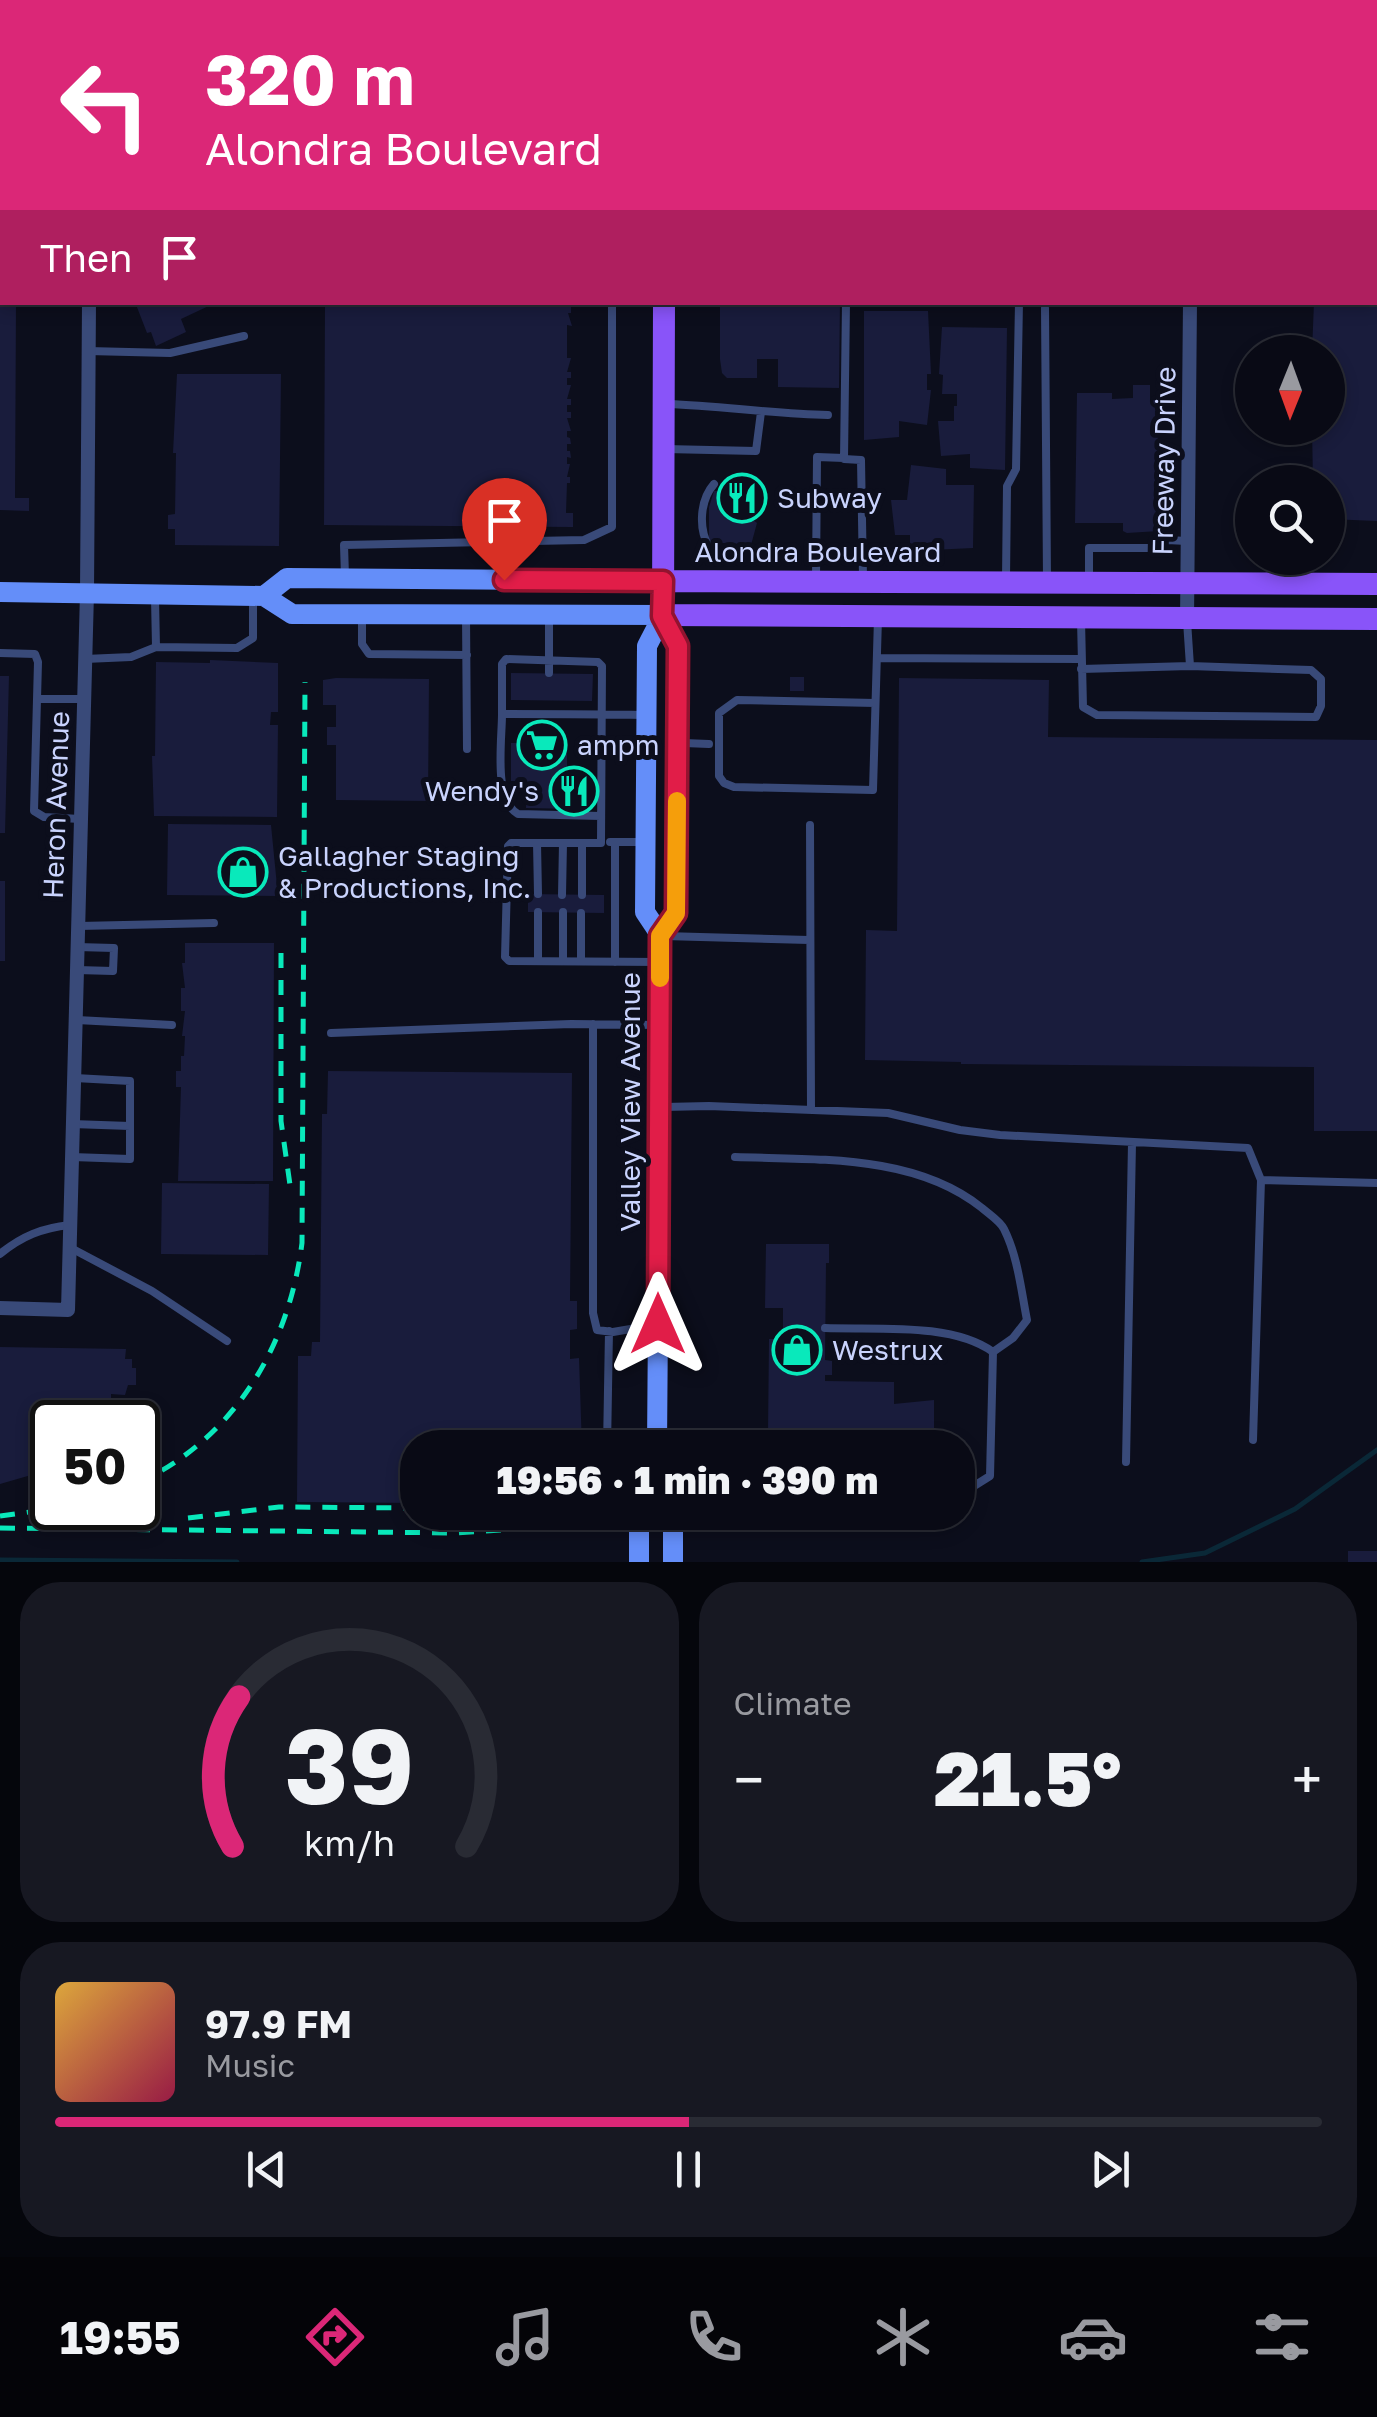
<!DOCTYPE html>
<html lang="en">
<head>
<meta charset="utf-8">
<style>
  :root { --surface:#090a15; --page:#171822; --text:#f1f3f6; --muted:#999aa0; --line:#292b34; --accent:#db2777 }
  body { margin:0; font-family:"Golos Text",sans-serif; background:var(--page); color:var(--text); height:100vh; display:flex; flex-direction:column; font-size:38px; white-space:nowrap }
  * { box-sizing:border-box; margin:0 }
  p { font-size:32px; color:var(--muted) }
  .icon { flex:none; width:55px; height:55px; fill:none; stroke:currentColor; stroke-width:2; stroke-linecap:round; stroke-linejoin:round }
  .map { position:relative; height:1562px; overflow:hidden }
  .side { display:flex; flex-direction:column; gap:20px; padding:20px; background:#05060c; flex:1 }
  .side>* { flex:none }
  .top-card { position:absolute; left:0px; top:0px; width:1378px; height:305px; box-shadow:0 5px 15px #0003,0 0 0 2px var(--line); background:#db2777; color:#fff; overflow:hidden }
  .needle { width:65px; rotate:181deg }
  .fabs { position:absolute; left:1235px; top:335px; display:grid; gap:20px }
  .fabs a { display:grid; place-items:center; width:110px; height:110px; border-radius:50%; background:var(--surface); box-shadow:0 5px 15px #0003,0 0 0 2px var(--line); font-size:50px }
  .speed { position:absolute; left:30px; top:1400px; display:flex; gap:20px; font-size:50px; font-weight:700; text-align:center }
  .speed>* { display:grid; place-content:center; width:130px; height:130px; border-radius:50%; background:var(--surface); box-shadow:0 5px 15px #0003,0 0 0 2px var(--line); line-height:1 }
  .speed .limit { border:5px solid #111; border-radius:15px; background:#fff; color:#111 }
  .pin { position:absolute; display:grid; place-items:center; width:85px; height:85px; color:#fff; margin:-102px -42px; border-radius:50% 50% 50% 0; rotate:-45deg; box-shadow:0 0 10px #0007 }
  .pin .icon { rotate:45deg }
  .me { position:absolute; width:110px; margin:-55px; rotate:0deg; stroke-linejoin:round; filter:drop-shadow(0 0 8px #0008) }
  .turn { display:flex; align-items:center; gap:35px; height:210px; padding:0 40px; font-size:45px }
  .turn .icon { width:130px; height:130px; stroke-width:2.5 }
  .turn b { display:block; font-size:70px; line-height:85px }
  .then { display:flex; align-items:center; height:95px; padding:0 40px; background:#0003; gap:20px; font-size:38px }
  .big { font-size:75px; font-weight:800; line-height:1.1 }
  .side .card { flex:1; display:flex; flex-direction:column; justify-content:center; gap:15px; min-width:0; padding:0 35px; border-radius:40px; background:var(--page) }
  .side .dial { align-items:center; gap:0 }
  .dial svg { height:260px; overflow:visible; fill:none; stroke:var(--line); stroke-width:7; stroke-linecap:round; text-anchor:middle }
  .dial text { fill:var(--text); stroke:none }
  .song { display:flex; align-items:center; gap:30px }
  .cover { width:120px; height:120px; border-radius:15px; background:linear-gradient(135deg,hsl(40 70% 55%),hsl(340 70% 35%)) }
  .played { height:10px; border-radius:5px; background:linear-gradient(90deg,var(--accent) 50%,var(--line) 50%) }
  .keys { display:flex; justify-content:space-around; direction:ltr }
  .heat { display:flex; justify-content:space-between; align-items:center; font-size:55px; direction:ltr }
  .side .tiles { flex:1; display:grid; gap:20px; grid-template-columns:1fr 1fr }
  .card:last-child { grid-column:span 2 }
  .trip { position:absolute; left:400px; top:1430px; width:575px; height:100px; border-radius:40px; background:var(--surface); box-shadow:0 5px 15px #0003,0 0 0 2px var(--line); font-weight:800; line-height:100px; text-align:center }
  .menu { display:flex; height:160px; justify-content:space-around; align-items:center; background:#040408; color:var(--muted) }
  .menu .icon { width:70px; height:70px }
  .menu .active { color:var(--accent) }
  .menu b { font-size:45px; color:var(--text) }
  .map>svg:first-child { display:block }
</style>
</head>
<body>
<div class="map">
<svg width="1377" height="1562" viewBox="0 0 1377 1562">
  <rect width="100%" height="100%" fill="#0c0e1c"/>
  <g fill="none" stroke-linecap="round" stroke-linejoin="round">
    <path stroke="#0a2837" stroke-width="5" d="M0,1560l237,2
      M1142,1562l63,-9 90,-44 82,-59"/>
  </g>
  <path fill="#191c3c" d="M0,302h16l-1,196h14v13l-29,-1z
    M135,302h80v1l-34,16 5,13 -30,14 -5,-14 -4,1z
    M325,302h243v4h3v7h-3l4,13 -5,-1v33h4l-4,14h4v6h-4v7h4l-4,14h4v6h-4v7h4v6h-4l4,13h-4v6l3,1 1,6h-4v7h3l1,7 -4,-1v7h3l-3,13h3v6h-3l-1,30h7v14l-249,-2z
    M720,302h120l-1,86 -61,-1v-28h-21v19h-30l-5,-5 -2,-14z
    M1314,302h63v219l-49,-2v-37h-15l-1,-54h16v-76h-16z
    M864,311h64l3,63h-4v16h4l-4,35 -28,-4v16l-35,3z
    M942,327l65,1 -2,142 -35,-2v-14l-29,2 -3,-35h16v-15h3v-12h-15l1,-19 -4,-1z
    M177,374h104l-2,172 -104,-1v-16h-7v-14l7,-1 1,-61h-3z
    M1133,385h17v15h8v88h-4v10h5v33l-32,2 -4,-2v-8h-48l2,-130h35v6l21,-1z
    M911,465l35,4v16h28l-1,63 -63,3v-16h-15l-4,-35h16z
    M714,491h30l-3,29 11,-1 5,4 -6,22 -42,-3v-35z
    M210,660l68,3v49h-7l-1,13h8l-1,92 -123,-1 -2,-60h3l1,-94 54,1z
    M511,673l82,1 -1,27 -81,-1z
    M0,676h9l-4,157h-5z
    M790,677h14v14h-14z
    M336,678l93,1 -1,122 -92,-1v-55h-9v-18h9v-22h-13v-25z
    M899,678l150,2 -1,57 329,3v391h-63v-64l-353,-3v-2l-96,-2 1,-130 31,1z
    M511,743h56v35h10l-1,31 -50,-1 1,-27h-16z
    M168,824l103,1 7,71 -111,-1z
    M0,881h5v80h-5z
    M528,894l76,1v18l-76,-1z
    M185,943h89l-1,238h-95l3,-94h-5v-16h5v-15h3l1,-20h-3l3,-25h-4v-23h4l-3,-25h3z
    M328,1071l244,2 -2,228h7v28l-7,1v29l9,-1 3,90h-164v55l-121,-1 1,-146h13l1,-14h8l2,-228h5z
    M162,1183l107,1 -1,71 -107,-1z
    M766,1244h63v19h-3l-1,97 7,1v14h-7v6l69,1v22l40,-4v37h-17v-3l-149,-1 1,-94h14v-31h-18z
    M0,1347l126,2 -1,10h7v9h4v17h-8l-3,10 -14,-1v28h-59v47l-52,15z
    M1348,1551h29v11h-29z"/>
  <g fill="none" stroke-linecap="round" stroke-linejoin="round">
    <path stroke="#394a79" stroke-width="8" d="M190,0l1,2
      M480,0l2,2
      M846,302l-2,157 17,1 2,118
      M1045,308l2,272
      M88,351l82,2 74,-17
      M668,404c54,2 106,10 160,11
      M665,449l91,2 5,-39
      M714,484c-14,16 -16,44 -5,63l12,3 48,-1
      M345,576l-1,-31 240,-5 28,-13v-225
      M816,578l1,-121 27,1
      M1006,579l1,-93 9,-17 3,-167
      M1089,580v-32h61l17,-8 20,1
      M155,598l1,49 81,1 16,-10v-42
      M362,615v29l7,10 98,1
      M466,615l1,134
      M549,615v58
      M1081,620l2,87 14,8 219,2 5,-11v-27l-10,-9 -121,-4 -109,3
      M1187,621l3,45
      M0,653l35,1 3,8 -4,149 10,6 36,2
      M877,658l204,1
      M85,659l46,-2 25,-10
      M37,699h47
      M875,703l-138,-3 -18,13v63l5,7 10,4 139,3 5,-172
      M502,714c0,27 -9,86 16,100l83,2
      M643,715c-47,-1 -94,-1 -141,-1v-50l4,-5 92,3 4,4 -1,177h-90l-3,3 -3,111 4,4 152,1
      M684,743l25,1
      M810,825l1,285
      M610,842h31
      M537,843l1,51
      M562,895l1,-52
      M582,895v-52
      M538,912v49
      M563,912v49
      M79,926l135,-3
      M664,936l145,4
      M77,947l37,1 -1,23 -36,-1
      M581,961v-48
      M615,962v-120
      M77,1020l95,5
      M593,1024v289l4,17 16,2 41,-7
      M331,1033l240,-9 89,1
      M75,1078l55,3v45
      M664,1107l45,-1 179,7 72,17 40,5 248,13 13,32 -8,260
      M72,1157l58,2v-33l-58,-2
      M735,1157c83,3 180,-3 247,51 8,7 18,13 22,21 14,28 17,61 23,91l-14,18 -20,14 -3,124 -16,10 -16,-2
      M1261,1180l116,3
      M69,1247l83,44 75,50
      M0,1254c22,-18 42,-26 70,-29
      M825,1328c50,2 127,-6 168,24
      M607,1448l2,-117
      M1126,1462l6,-319"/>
    <path stroke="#394a79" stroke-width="14" d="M0,178l2,3
      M1187,621l3,-319
      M0,1308l68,2 19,-717 2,-291"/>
    <path stroke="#648ef9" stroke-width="20" d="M543,0l4,2
      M0,592l264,4 28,18 371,1
      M264,596l23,-18 376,3
      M661,936l16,-23 1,-143v-124l-15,-31
      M657,1448l4,-512 -16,-24 2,-266 16,-31
      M666,1512l7,7v43
      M639,1562v-43l7,-7"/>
    <path stroke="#8954f9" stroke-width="22" d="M647,0v2
      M689,2v-2
      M664,302l-1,313 714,4
      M663,581l714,3"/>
    <path stroke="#f849d3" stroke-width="25" d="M1181,0l4,2
      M1220,0l3,2
      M1264,0l4,2
      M1304,0l4,2
      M1353,0l3,2
      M809,2l10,-2
      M1375,18l2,2
      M1375,51l2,1
      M1375,80l2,1
      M1375,113l2,2
      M1375,143l2,1
      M1375,196l2,1"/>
    <path stroke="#09e9bb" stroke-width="5" stroke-dasharray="15 12" stroke-linecap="butt" d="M281,953v168l10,71
      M138,1483c97,-45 151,-137 164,-240l3,-561
      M0,1516l59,-8
      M188,1518l91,-11 139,1
      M0,1528l457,5 128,-9"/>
  </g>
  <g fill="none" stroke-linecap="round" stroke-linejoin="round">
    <g stroke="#92132f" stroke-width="25">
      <path id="route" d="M504,580l159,1 -1,35 16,30 -2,267 -16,23 -2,388"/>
    </g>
    <use href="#route" stroke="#e11d48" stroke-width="18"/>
    <path stroke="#f59e0b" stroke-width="18" d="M660,978v-42l16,-23 1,-112"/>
  </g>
  <defs>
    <g id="restaurant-ring" transform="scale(2.5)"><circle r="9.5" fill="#0c0e1c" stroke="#09e9bb" stroke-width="1.5"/><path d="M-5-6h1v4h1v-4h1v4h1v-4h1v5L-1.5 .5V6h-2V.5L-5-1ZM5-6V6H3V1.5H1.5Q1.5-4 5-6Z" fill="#09e9bb"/></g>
    <g id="supermarket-ring" transform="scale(2.5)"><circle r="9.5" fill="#0c0e1c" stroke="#09e9bb" stroke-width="1.5"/><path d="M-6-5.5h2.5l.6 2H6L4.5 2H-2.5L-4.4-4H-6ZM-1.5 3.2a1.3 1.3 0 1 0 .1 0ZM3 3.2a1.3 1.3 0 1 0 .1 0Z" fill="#09e9bb"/></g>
    <g id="shop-ring" transform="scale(2.5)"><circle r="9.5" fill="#0c0e1c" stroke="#09e9bb" stroke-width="1.5"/><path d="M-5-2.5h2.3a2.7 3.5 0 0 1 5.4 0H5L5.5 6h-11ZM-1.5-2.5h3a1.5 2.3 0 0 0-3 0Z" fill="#09e9bb"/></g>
  </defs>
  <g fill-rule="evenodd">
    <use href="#restaurant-ring" x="742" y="498"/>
    <use href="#supermarket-ring" x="542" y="745"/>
    <use href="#restaurant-ring" x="574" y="791"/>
    <use href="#shop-ring" x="243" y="872"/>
    <use href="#shop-ring" x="797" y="1350"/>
  </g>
  <g text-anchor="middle" stroke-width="10" stroke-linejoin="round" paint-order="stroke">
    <g font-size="28" fill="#c9d3fd" stroke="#0c0e1c">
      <text transform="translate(1164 461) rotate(-89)" y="10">Freeway Drive</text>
      <text x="818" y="562">Alondra Boulevard</text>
      <text transform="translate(56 805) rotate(-88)" y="10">Heron Avenue</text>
      <text transform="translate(630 1102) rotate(-90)" y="10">Valley View Avenue</text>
    </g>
    <g font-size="28" fill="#c9d3fd" stroke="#0c0e1c" text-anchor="start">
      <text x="777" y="508">Subway</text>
      <text x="577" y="755">ampm</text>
      <text x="539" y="801" text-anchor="end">Wendy's</text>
      <text x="278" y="866">Gallagher Staging<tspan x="278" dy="32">&amp; Productions, Inc.</tspan></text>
      <text x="832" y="1360">Westrux</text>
    </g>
  </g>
</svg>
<div class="fabs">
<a><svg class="needle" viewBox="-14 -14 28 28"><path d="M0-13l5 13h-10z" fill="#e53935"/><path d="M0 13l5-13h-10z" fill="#999aa0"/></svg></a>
<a><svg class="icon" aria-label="search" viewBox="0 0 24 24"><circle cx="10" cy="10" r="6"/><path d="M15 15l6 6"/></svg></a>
</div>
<div class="speed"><div class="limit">50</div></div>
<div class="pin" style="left:504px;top:580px;background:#d93025"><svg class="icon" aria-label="arrive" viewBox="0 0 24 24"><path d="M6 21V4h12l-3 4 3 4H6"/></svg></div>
<svg class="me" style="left:658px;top:1324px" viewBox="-20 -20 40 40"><path d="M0-17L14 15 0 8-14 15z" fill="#e11d48" stroke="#fff" stroke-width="4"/></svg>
<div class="trip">19:56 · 1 min · 390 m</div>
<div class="top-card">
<div class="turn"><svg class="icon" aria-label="left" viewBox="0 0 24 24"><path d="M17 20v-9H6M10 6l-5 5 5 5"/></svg><div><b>320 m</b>Alondra Boulevard</div></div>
<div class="then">Then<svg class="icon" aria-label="arrive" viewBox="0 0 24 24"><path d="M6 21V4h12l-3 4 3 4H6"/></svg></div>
</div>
</div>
<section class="side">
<div class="tiles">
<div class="card dial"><svg viewBox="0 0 100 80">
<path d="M14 69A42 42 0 1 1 86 69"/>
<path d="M14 69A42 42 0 0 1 16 23" stroke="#db2777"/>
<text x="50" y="56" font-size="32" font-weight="700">39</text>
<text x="50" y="72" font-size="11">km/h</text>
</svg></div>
<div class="card"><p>Climate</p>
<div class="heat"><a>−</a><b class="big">21.5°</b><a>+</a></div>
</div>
<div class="card">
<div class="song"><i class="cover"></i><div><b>97.9 FM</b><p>Music</p></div></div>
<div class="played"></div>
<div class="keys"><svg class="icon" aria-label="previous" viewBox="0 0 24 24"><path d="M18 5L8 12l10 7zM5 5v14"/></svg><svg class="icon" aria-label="pause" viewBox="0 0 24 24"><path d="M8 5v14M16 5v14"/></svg><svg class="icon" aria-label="next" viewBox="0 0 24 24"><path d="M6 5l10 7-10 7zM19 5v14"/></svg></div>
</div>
</div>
</section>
<nav class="menu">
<b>19:55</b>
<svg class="icon active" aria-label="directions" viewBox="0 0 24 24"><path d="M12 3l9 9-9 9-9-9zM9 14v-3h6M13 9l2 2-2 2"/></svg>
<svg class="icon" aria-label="music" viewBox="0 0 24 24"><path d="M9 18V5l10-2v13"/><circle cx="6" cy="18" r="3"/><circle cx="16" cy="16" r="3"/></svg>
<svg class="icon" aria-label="phone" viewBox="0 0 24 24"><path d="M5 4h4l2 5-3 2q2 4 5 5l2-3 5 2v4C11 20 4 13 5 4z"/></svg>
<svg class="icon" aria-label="climate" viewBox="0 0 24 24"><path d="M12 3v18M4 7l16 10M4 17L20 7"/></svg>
<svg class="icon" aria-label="car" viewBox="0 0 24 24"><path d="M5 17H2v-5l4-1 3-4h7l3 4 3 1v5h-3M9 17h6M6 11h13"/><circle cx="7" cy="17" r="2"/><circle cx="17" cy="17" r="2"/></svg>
<svg class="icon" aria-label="filters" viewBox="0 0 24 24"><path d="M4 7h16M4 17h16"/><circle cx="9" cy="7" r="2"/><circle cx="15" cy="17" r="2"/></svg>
</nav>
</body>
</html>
